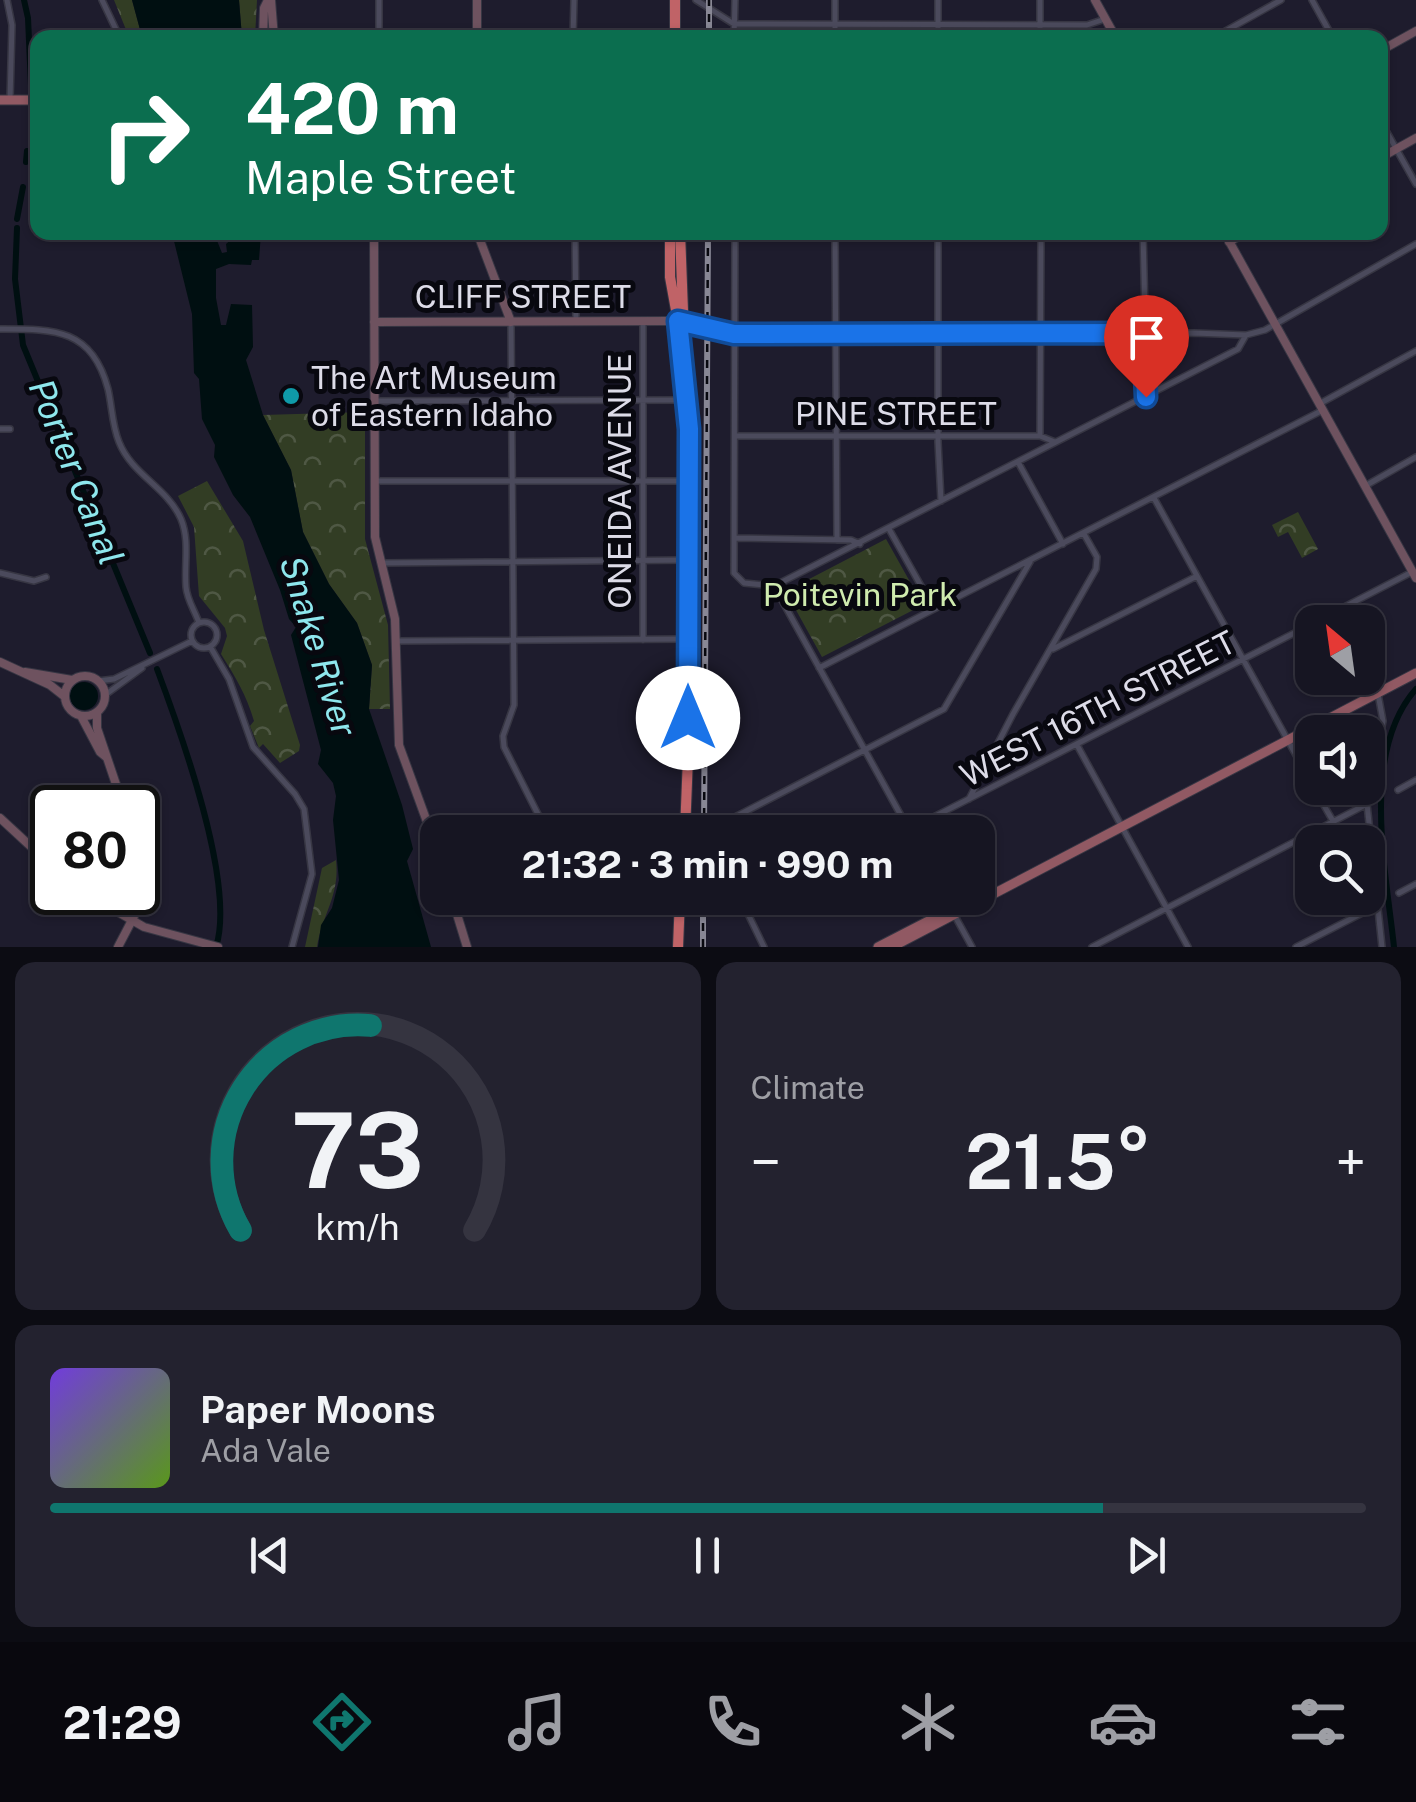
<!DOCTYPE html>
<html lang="en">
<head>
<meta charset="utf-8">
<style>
  :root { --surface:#161522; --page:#23222f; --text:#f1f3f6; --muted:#9e9fa5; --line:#353440; --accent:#0f766e }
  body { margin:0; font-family:"Public Sans",sans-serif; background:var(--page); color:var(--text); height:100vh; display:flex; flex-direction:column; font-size:38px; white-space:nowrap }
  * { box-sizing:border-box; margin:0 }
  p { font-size:32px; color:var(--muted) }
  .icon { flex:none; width:55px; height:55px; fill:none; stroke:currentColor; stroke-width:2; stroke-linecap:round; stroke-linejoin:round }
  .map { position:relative; height:947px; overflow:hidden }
  .details { display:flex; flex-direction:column; gap:15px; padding:15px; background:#0c0c13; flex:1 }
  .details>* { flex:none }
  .guide { position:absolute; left:30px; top:30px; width:1358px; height:210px; border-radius:20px; box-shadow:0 2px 8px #0004,0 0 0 2px var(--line); background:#0b6e4f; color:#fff; overflow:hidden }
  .needle { width:65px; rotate:331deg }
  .controls { position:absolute; left:1295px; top:605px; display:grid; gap:20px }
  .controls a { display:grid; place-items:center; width:90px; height:90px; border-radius:20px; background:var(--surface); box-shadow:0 2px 8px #0004,0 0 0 2px var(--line); font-size:50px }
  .speed { position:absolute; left:30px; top:785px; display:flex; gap:20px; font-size:50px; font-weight:700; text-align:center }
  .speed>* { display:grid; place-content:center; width:130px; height:130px; border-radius:50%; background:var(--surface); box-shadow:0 2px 8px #0004,0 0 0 2px var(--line); line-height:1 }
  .speed .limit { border:5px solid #111; border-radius:15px; background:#fff; color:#111 }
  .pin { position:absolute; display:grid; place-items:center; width:85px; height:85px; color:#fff; margin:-102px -42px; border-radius:50% 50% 50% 0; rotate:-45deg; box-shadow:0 0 10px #0007 }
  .pin .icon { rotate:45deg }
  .me { position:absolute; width:110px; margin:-55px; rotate:0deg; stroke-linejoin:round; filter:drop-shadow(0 0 8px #0008) }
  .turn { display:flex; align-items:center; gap:35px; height:210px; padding:0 50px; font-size:45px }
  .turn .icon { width:130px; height:130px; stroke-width:2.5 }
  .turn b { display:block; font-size:70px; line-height:85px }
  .big { font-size:75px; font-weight:700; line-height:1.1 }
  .details .widget { flex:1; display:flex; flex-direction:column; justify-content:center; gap:15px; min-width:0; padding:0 35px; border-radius:20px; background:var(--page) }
  .details .dial { align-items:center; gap:0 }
  .dial svg { height:260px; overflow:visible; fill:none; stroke:var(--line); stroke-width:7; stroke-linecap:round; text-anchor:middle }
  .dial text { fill:var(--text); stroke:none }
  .song { display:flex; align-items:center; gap:30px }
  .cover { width:120px; height:120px; border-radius:15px; background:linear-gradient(135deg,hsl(260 70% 55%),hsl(90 70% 35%)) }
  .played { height:10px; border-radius:5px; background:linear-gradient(90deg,var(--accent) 80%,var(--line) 80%) }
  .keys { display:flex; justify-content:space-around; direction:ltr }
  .heat { display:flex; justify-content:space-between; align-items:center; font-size:55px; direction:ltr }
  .details .tiles { flex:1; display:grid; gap:15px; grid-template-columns:1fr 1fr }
  .widget:last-child { grid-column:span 2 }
  .trip { position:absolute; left:420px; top:815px; width:575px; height:100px; border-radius:20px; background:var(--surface); box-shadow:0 2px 8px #0004,0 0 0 2px var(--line); font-weight:700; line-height:100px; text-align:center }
  .tab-bar { display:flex; height:160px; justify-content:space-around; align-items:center; background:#09080e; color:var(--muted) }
  .tab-bar .icon { width:70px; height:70px }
  .tab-bar .current { color:var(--accent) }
  .tab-bar b { font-size:45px; color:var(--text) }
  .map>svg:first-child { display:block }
</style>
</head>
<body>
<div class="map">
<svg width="1416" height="947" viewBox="0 0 1416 947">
  <defs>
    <pattern id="park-crowns" width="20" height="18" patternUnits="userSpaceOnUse" patternTransform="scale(2.5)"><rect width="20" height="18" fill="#323d24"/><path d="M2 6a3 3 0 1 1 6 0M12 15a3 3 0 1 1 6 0" fill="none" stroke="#4f5844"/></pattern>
  </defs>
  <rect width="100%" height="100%" fill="#1e1c2d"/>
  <path fill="url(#park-crowns)" d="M114,0h18l10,37h-13z
    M239,0h18l-2,37h-13z
    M365,412v127l23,86 2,84h-21l3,-44 -15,-42 -28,-39 -26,-52 -12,-62 -28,-55z
    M207,481l36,60 21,89 36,115 -1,6 -19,12 -17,-19 -4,4 -9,-22 4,-5c-8,-27 -18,-43 -33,-67l6,-18 -2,-8 -26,-32 -5,-69 -16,-31z
    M1298,512l20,37 -16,9 -14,-26 -10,5 -6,-12z
    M886,539l37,66 -101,52 -31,-56 1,-13z
    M336,860c4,36 -14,54 -19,87h-12l17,-79z"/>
  <path fill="#000f11" d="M132,0h107l3,37h-100z
    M172,233h42l8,20 5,-1 -1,-8 7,-6 1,-5h27l-2,27h-7l-1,5 -22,-1 -13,5v29l5,27h5l5,-21 21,1 1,42 -7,13 17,55 28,55 12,62 26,52 28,39 15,42 -3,44 33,96 11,44 -6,12 24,86h-113l3,-22 11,-17 7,-28 -6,-60 3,-24 -3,-13 -15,-19 3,-14 -30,-115 5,-8 -7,-8 -9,-29 -30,-73 -17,-22 -19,-38 1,-12 -13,-26 -3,-40 -5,-6 -2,-59z
    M70 696a14 14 0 1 1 28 0a14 14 0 1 1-28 0Z"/>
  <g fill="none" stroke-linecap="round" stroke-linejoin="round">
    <path stroke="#000f11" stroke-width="6" d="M24,0l4,18 3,67
      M26,162l1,-11
      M17,219l6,-32
      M17,228l-2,51 8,66 127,308
      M157,669c24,64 79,215 59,278
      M1394,947c-8,-77 -34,-195 22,-258"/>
    <g stroke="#373643" stroke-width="8">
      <path id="street" d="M7,0l5,25 -2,75
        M102,0l18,38
        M379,0v38
        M696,0l38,24 353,1 18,-6
        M835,0v38
        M938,0v38
        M1312,0l21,38
        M573,38l1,-38
        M734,38l1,-38
        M1040,38v-38
        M1213,38l68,-38
        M1380,120l36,64
        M575,232l1,90
        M735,232l-1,341 10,10 30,3 464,-237 8,-14 19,-5 151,-86
        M835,232l2,308
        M938,232v210l3,59
        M1143,232l4,165
        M681,321l53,13 460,-1 52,2
        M643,322v318
        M511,323l3,382 -11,31 1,11 43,85
        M0,329c54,0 92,-1 108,60 4,17 4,36 11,53 13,33 48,45 62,77 9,22 3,45 5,68 1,13 9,24 13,36
        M375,401l312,-1
        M1319,404l97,-53
        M0,429h10
        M735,436h305l15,6
        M1040,436l1,-204
        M1018,462l45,82
        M376,481h312
        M1365,486l51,-29
        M1154,498l158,286
        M889,529l45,80
        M735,538l116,2 9,4
        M383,563l304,-3
        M0,573l34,8 12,-4
        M774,586l135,244
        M191 635a13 13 0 1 1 26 0a13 13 0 1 1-26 0Z
        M1315,622l97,-50
        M397,641l289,-2
        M211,648l18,31 24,68 42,47 9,15 8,65 -20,73
        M1053,649l144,-73
        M819,668l504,-258
        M98,681l16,-2 78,-38
        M1378,694l5,27 -16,83 15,143
        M105,695l37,-27
        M1077,745l111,202
        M1314,788l31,54
        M1398,790l18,-10
        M969,799l44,-85 83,-145 1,-12 -13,-23
        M729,820l215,-111 86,-147
        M904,832l408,-208
        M1399,893l17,-9
        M945,898l27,49
        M454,902l17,-4
        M764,947l-15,-31 3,-6 25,-12
        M1092,947l275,-143
        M1296,947l82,-42 -10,-20"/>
    </g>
    <g stroke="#373643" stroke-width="10">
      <path id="secondary" d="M271,0l3,38
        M477,0v38
        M1095,0l21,38
        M263,38l1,-30 4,-8
        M1380,51l36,-20
        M1380,158l36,-20
        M374,232l1,305 20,82 4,126 39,107
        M477,232l34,90
        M1224,232l192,346
        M1229,242l17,-10
        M374,322l299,-1
        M0,662l50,23 14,11
        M25,672l47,8
        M65 696a20 20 0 1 1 40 0a20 20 0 1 1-40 0Z
        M97,712v16l27,80
        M81,716l19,36 6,5
        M0,818l52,48
        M83,892l61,35 74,20
        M452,898l15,49
        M118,947c21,-41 34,-56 20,-102"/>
    </g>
    <g stroke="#373643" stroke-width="11">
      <path id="primary" d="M0,100h38
        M878,947l62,-32 10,-1
        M892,947l524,-274"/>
    </g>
    <g stroke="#373643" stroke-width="12">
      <path id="highway" d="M675,0v38
        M670,232v45l8,44 11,108 -1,328 -3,75
        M678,321l5,-10 -3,-79
        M678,947l2,-49"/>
    </g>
    <use href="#street" stroke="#4b4a5c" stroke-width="5"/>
    <use href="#secondary" stroke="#6e525f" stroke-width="8"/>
    <use href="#primary" stroke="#915963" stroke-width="9"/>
    <use href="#highway" stroke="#c06367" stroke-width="10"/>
    <g stroke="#888795" stroke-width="6">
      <path id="rail" d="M709,38v-38
        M704,832l4,-600
        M703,947v-49"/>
    </g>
    <use href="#rail" stroke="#08080f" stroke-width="2.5" stroke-dasharray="8" stroke-linecap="butt"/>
  </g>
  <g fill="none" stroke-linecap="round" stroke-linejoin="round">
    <g stroke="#114b97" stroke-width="25">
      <path id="route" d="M688,718l1,-289 -11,-108 56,13 409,-1 3,64"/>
    </g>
    <use href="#route" stroke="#1a73e8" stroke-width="18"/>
  </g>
  <circle fill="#0f9aa8" stroke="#08080f" stroke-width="4" cx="291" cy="396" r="10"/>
  <g text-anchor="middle" stroke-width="10" stroke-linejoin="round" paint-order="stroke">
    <g font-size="32" fill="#dddce8" stroke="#08080f">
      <text x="523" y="308">CLIFF STREET</text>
      <text x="896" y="425">PINE STREET</text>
      <text transform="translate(620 481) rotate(-90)" y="11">ONEIDA AVENUE</text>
      <text transform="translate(1098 709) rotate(-27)" y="11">WEST 16TH STREET</text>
    </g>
    <g font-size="32" fill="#dddce8" stroke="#08080f" text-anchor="start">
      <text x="311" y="389">The Art Museum<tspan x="311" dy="37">of Eastern Idaho</tspan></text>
    </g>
    <g font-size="32" fill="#cfebae" stroke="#08080f">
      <text x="860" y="606">Poitevin Park</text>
    </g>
    <g font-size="35" font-style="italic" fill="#8ee7ed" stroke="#08080f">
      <text transform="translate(76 472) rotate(68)" y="12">Porter Canal</text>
      <text transform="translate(318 646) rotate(73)" y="12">Snake River</text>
    </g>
  </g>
</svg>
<div class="controls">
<a><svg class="needle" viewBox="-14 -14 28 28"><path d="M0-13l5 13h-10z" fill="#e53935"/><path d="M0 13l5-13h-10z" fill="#9e9fa5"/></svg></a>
<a><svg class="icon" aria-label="sound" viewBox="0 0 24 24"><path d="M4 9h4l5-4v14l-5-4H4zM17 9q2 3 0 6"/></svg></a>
<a><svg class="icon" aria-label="search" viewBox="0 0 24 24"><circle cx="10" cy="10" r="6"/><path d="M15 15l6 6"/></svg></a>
</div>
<div class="speed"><div class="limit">80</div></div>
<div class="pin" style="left:1146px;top:397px;background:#d93025"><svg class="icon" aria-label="arrive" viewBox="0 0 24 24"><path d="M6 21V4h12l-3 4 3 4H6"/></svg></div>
<svg class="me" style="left:688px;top:718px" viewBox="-20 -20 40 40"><circle r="19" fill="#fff"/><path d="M0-13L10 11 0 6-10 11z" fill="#1a73e8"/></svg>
<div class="trip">21:32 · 3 min · 990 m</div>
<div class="guide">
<div class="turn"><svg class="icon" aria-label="right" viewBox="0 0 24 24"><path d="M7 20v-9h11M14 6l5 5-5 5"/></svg><div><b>420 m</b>Maple Street</div></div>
</div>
</div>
<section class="details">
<div class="tiles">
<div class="widget dial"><svg viewBox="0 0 100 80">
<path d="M14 69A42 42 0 1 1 86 69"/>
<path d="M14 69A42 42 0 0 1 54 6" stroke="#0f766e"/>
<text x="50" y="56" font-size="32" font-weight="700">73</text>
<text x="50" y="72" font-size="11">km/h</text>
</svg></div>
<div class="widget"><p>Climate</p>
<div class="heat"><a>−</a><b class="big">21.5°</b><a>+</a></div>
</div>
<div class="widget">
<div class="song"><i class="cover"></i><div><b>Paper Moons</b><p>Ada Vale</p></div></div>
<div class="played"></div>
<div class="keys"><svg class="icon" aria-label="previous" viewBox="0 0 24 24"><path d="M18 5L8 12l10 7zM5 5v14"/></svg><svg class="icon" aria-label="pause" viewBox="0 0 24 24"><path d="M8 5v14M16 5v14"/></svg><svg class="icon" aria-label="next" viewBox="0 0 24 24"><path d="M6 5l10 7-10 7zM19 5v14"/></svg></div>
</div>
</div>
</section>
<nav class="tab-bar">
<b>21:29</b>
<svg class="icon current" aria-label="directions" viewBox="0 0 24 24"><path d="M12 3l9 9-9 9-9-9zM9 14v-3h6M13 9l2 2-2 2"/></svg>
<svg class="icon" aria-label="music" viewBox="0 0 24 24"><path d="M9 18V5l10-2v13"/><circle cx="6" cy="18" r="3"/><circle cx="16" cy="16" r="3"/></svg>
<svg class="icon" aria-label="phone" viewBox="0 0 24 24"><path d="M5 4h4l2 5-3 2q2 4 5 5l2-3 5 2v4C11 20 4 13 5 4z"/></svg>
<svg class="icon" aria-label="climate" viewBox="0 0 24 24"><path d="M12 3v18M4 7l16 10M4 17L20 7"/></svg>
<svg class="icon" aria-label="car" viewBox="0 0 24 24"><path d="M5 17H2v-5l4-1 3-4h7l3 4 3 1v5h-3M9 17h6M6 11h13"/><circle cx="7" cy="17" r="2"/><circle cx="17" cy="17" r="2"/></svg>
<svg class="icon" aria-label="filters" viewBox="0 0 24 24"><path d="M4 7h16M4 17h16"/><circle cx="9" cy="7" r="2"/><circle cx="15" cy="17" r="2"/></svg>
</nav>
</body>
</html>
